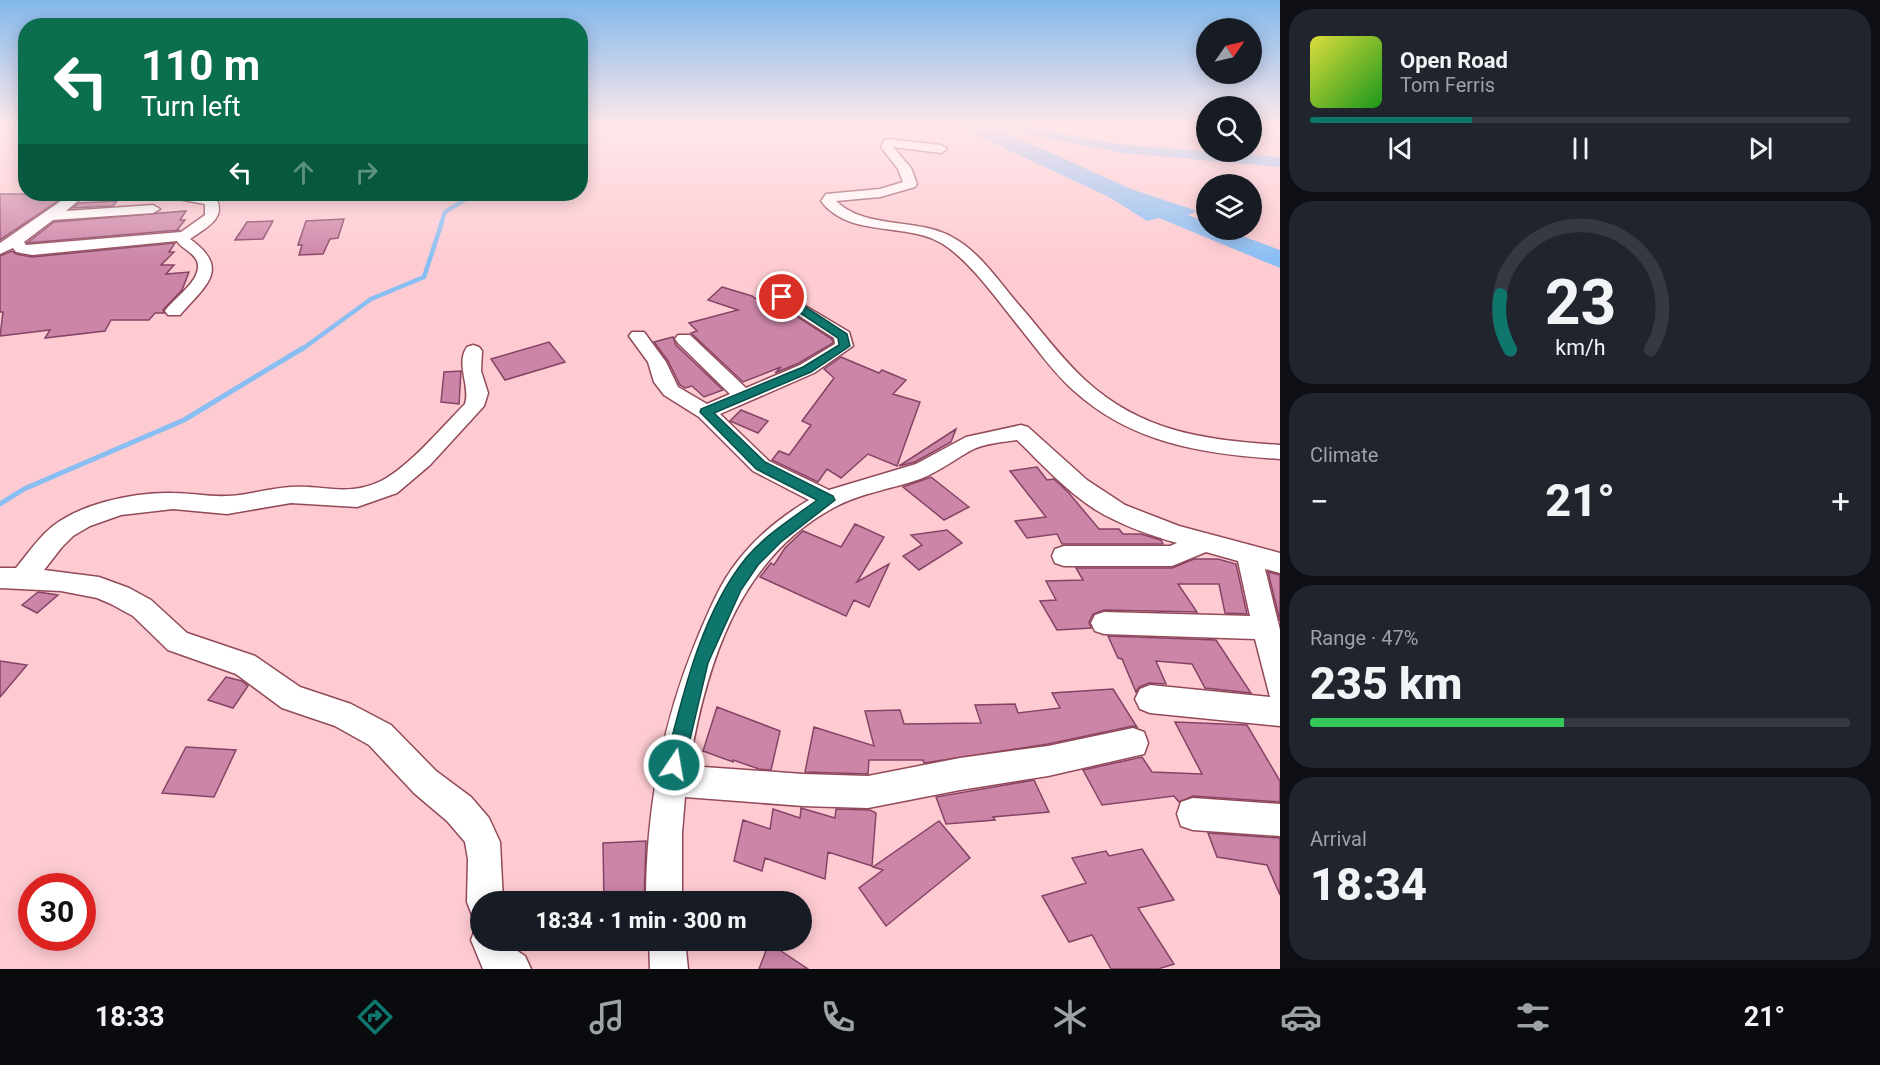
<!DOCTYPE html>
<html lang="en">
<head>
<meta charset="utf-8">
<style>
  :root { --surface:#171b24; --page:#20242c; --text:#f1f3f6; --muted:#9ea1a6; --line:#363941; --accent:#0f766e }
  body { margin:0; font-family:Roboto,sans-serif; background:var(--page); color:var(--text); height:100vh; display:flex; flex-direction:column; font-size:22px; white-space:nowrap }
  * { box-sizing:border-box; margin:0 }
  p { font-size:20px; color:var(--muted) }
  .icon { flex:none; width:33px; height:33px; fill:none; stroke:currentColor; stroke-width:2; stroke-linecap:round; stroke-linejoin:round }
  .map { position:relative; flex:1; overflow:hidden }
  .sheet { display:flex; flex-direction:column; gap:9px; padding:9px; background:#0d0f14; width:600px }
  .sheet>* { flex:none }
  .guide { position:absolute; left:18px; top:18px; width:570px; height:183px; border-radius:24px; box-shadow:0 3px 15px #0003; background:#0b6e4f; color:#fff; overflow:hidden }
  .needle { width:39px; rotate:56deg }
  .controls { position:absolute; left:1196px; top:18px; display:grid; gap:12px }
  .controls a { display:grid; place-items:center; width:66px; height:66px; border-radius:50%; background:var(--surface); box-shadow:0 3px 15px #0003; font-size:30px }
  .speed { position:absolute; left:18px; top:873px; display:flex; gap:12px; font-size:30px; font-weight:700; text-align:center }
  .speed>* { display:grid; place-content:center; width:78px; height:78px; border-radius:50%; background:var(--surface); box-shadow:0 3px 15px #0003; line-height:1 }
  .speed .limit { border:9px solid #d22; background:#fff; color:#111 }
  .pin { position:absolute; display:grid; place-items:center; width:51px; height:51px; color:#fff; margin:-26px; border:3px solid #fff; border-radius:50%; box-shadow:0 2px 6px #0007 }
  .me { position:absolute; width:66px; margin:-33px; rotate:12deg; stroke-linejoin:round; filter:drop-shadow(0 0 4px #0008) }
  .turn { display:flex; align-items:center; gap:21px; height:126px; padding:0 24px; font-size:27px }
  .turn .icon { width:78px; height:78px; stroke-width:2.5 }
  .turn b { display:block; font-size:42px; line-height:51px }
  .lanes { display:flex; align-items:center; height:57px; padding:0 24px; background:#0003; justify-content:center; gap:30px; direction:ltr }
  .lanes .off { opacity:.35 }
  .big { font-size:45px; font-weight:800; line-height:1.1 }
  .sheet .card { flex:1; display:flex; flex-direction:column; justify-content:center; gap:9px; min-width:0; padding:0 21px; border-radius:24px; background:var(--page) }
  .sheet .dial { align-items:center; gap:0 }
  .dial svg { height:156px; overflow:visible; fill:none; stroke:var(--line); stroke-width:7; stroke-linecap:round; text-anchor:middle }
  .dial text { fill:var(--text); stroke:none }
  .song { display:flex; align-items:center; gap:18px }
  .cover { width:72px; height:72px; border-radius:9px; background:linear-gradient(135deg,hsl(60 70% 55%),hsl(120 70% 35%)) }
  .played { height:6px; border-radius:3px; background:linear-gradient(90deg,var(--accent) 30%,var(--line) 30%) }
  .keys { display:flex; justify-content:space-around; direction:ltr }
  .heat { display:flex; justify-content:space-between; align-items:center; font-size:33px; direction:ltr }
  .charge { height:9px; border-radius:4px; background:linear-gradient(90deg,#34c759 47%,var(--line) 0) }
  .trip { position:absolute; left:470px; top:891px; width:342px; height:60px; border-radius:30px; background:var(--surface); box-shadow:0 3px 15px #0003; font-weight:800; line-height:60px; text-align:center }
  .tab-bar { display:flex; height:96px; justify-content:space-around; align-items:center; background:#090b0e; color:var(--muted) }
  .tab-bar .icon { width:42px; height:42px }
  .tab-bar .active { color:var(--accent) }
  .tab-bar b { font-size:27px; color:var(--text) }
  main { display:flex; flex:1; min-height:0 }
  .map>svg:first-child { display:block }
</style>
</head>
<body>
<main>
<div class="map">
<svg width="1280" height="969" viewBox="0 0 1280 969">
  <rect width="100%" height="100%" fill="#fecbd2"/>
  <path fill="#89bef3" d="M952,124h66l98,20 164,13v10l-157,-14 -125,-24 133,60 66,22 -9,4 18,7v8h20l54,20v18l-121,-50 -12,3 -38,-24z"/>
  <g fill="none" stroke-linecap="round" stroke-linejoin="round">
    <path stroke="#89bef3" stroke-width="4" d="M441,224l4,-12 29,-18"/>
    <path stroke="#89bef3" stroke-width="4.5" d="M301,350l70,-51 53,-22 18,-55"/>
    <path stroke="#89bef3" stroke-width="5" d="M0,504l24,-15 160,-69 119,-72"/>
  </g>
  <path fill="#cc85a7" stroke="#854465" stroke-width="1.5" d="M0,194h68l-68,46z
    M117,201l-4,5 -40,2 6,-5z
    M186,211l-6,9h5l-8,10h3l-153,13 27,-21z
    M344,219l-6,19 -8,1 -7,15 -24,1 3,-10h-4l8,-24z
    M273,221l-10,18 -28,1 12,-18z
    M175,243l-6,9h5l-13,13h13l-8,9 23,-2 -7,18 -19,20 1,3h-9l-6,7h-38l-6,11 -60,7 5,-8 -50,6 3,-24h-3v-56l12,-5 4,3 16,3z
    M722,287l30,9 11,8 10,-3 59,38 1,4 -34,20 -24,10 6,-6 -38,15 -52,-49 6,-2 -8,-8 49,-13 -30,-10z
    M673,337l3,8 47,45 -19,7 -12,-11 -7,2 -5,-3 -12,-24 -14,-19z
    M549,342l16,20 -60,18 -14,-21z
    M841,357l38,16 3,-3 24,10 -13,14 27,8 -23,64 -29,-12 -27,24 -14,-9 -9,13 -46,-22 7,-9 10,4 22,-30 -9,-4 32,-43 -10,-9z
    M461,371l-2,33 -18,-2 3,-30z
    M741,410l27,11 -10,12 -28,-12z
    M956,429l-5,13 -36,20 -16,4z
    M1037,467l10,13 7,-1 14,13 31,37h20l4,5h18l20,6 2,4h-101l-5,-10 -30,4 -12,-17 31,-4 -36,-46z
    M931,477l38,30 -25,13 -41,-33z
    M855,524l29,13 -27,45 32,-18 -20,43 -15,-7 -8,16 -86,-39 11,-14 3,2 11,-17 18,-17 38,16z
    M947,530l15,13 -43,27 -16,-14 19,-11 -11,-10z
    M1194,559h24l18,5 11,50 -22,-1 -6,-29h-41l19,28 -93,-2 -11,4 -4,8 2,6 -34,2 -17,-29 16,-1 -10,-19 37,-1 -7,-12h96z
    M1268,572l12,3v46z
    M38,592l20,3 -21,18 -15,-8z
    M1108,636l108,4 35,53 -46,-5 -13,-24 -36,-3 10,23 -17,-1 -10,4 -3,5 -14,-33 -4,-1z
    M0,661l27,4 -27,32z
    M226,677l16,4 6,5 -15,22 -25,-8z
    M1113,689l24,38 -4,-1 -85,18 -124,19 -1,-3h-54l-1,14 -63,-2 9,-45 60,19 -9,-35 35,-1 4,14 77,-1 -6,-18 40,-1 3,9 42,-5 -8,-15z
    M717,707l63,24 -9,39 -12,-1 -26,-9v2l-30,-11z
    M1175,722l72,3 33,56v21l-87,-6 -14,6 -5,-6 -72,9 -19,-35 59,-13 10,15 50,2z
    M186,747l50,3 -22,47 -52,-4z
    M1034,780l15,32 -56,5 2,3 -49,4 -10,-27z
    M801,808l34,10 1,-9 34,1 6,3 -4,53 -44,-14 -3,27 -60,-21 -3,13 -28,-10 9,-41 27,9 3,-20 27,9z
    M939,821l31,37 -84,68 -27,-38 24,-18 -10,-3z
    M1208,833l72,5v57l-13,-30 -50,-8z
    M646,841l-2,61h-40l-1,-59z
    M1142,849l32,51 -36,8 36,56 -16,5h-47l-19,-34 -23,7 -27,-46 44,-13 -14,-25 34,-7 3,5z
    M769,943l39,26h-49z"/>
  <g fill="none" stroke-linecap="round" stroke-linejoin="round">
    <g stroke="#924a58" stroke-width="3">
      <path id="minor" d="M889,139l52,6 6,4 -6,4 -48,-6 18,21 6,16 -2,3 -35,10 -44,4c30,29 80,16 116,36 27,14 47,45 67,68 22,25 42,53 66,75 58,53 121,60 195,65v14c-76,-5 -148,-15 -207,-69 -20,-18 -36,-41 -53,-62 -21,-26 -49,-66 -77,-84 -37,-23 -93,-5 -122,-43l5,-7 54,-5 23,-7 -5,-13 -17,-22 4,-7z
        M71,194h15l-20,17 87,-6 7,4 -7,4 -100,7 -29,22 2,3 155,-13 24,-17v-11l-38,-7 -1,-3h26l24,4c11,21 -11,30 -26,41 42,30 15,47 -10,76h-12l-3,-4c9,-13 39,-32 32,-50 -4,-9 -15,-12 -20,-20l-145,14 -16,-3 -3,-4 -13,6v-11z
        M782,292l67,40 4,14 -39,27 -94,41 49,47 60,29 87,-26 50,-27 55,-12 7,2 59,53 38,25 54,21 101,27v20l-15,-4 15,61v96l-130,-13 -10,-4 -5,-10 5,-10 10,-4 120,12 -15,-58 -151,-5 -9,-3 -4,-8 4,-8 9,-3 146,4 -12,-55 -32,-9 -34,14h-108l-9,-3 -3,-7 3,-7 9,-3h106l7,-3c-28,-8 -56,-18 -81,-33 -30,-19 -54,-46 -79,-70 -14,2 -28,3 -41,8 -19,9 -35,23 -56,31 -28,10 -60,14 -87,29 -95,52 -127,157 -144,258l114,8 65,2 92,-18 88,-12 85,-18 11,4 4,11 -4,11 -96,22 -88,14 -92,18 -65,-2 -118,-9 -3,36v69h-36c0,-92 16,-179 51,-263 11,-26 22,-54 40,-77 19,-25 45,-46 72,-62l-56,-29 -54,-54 -35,-22 -10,-13 -6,-20 -19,-26 3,-4h12l22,30 12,25 29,17 23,-10 -52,-51 -3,-4 3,-4h12l56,53 54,-23 35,-21 -1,-6 -58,-37 -2,-4 2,-4z
        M473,345l6,2 3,4 -1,20 7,22 -4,13 -54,59 -33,28 -40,14 -66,-4 -64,11 -54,-5 -52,6 -31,11 -17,10 -11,11 -18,23 55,7 30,11 22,12 36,33 68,23 45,31 51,17 40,21 45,46 35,26 18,21 11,24 3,60h-23v16l-8,-3 -5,-13 1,-43 -3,-17 -18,-21 -33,-28 -45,-48 -34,-19 -53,-18 -46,-34 -68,-24 -35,-34 -22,-12 -14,-6 -36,-7 -61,-3v-20h16c9,-11 18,-24 29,-35 29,-29 88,-41 128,-40 18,0 37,4 55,3 21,-1 42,-8 63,-9 34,-2 57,10 90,-6 27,-13 62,-55 84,-77 6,-18 -10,-40 2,-57z
        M1193,798l87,6v32l-87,-6 -12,-4 -4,-12 4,-12z
        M480,925v15h28l2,6 15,10 6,13h-48l-12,-29 5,-13z
        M649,940h36l3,29h-38z"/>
    </g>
    <use href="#minor" fill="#fff" fill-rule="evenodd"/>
  </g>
  <linearGradient id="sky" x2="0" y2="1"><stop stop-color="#82b8ec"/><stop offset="0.48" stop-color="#ffe8eb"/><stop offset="1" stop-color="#ffe8eb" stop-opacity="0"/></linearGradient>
  <rect width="1280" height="260" fill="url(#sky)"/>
  <path fill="#0f766e" stroke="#0a4d48" stroke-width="1.5" d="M779,294h7l61,40 3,12 -39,26 -97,41 51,49 68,34 2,4 -54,42 -23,23 -17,25 -33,73 -24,102 -3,7 -7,3 -7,-3 -2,-7c17,-67 36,-152 81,-207 20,-24 47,-40 71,-58l-61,-31 -56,-57 1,-3 102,-42 36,-22 -1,-7 -59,-39z"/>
</svg>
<div class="controls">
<a><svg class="needle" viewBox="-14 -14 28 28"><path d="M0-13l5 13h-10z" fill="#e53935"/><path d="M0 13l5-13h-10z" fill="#9ea1a6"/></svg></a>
<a><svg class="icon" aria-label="search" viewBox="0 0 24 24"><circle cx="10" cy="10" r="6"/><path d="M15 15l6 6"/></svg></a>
<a><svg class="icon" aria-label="layers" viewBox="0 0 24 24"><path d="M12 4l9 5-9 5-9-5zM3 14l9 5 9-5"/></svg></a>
</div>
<div class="speed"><div class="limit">30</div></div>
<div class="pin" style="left:782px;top:297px;background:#d93025"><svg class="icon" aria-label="arrive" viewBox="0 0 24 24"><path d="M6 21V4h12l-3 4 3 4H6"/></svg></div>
<svg class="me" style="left:674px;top:765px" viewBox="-20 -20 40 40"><circle r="17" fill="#0f766e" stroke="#fff" stroke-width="3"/><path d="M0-11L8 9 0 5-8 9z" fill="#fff"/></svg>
<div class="trip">18:34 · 1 min · 300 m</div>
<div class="guide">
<div class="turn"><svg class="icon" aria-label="left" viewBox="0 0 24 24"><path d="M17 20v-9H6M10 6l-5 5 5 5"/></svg><div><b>110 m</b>Turn left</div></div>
<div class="lanes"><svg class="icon" aria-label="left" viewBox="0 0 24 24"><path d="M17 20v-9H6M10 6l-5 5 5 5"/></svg><svg class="icon off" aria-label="ahead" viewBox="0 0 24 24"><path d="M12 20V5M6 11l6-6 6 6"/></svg><svg class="icon off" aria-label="right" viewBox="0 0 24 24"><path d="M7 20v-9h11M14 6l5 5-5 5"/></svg></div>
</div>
</div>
<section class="sheet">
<div class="card">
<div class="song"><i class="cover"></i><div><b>Open Road</b><p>Tom Ferris</p></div></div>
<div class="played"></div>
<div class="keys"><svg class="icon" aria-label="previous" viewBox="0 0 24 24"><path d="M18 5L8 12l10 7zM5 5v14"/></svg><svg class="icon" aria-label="pause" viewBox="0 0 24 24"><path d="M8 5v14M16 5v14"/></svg><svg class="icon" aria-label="next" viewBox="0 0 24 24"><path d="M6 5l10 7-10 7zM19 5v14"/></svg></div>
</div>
<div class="card dial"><svg viewBox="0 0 100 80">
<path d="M14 69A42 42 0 1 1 86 69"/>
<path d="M14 69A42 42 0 0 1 9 41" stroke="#0f766e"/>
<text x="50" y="56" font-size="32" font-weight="700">23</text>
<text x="50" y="72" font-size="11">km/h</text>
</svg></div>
<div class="card"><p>Climate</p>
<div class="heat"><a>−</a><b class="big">21°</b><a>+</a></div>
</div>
<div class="card"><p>Range · 47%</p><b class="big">235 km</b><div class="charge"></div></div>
<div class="card"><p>Arrival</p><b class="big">18:34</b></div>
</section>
</main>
<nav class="tab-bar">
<b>18:33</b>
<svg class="icon active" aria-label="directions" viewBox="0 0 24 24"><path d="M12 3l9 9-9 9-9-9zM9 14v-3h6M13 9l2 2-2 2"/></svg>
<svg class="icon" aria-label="music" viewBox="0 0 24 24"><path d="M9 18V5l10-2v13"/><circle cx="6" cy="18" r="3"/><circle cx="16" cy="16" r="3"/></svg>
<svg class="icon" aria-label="phone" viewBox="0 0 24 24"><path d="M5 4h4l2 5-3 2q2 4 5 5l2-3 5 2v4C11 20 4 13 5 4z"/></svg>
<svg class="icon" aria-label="climate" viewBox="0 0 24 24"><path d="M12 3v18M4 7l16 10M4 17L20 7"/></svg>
<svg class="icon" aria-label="car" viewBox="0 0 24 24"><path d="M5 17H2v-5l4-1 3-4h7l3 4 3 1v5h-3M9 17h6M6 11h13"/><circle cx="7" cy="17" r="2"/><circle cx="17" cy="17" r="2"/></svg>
<svg class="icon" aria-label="filters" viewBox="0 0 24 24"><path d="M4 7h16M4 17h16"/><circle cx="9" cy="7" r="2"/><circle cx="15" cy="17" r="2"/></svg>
<b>21°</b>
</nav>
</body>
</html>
